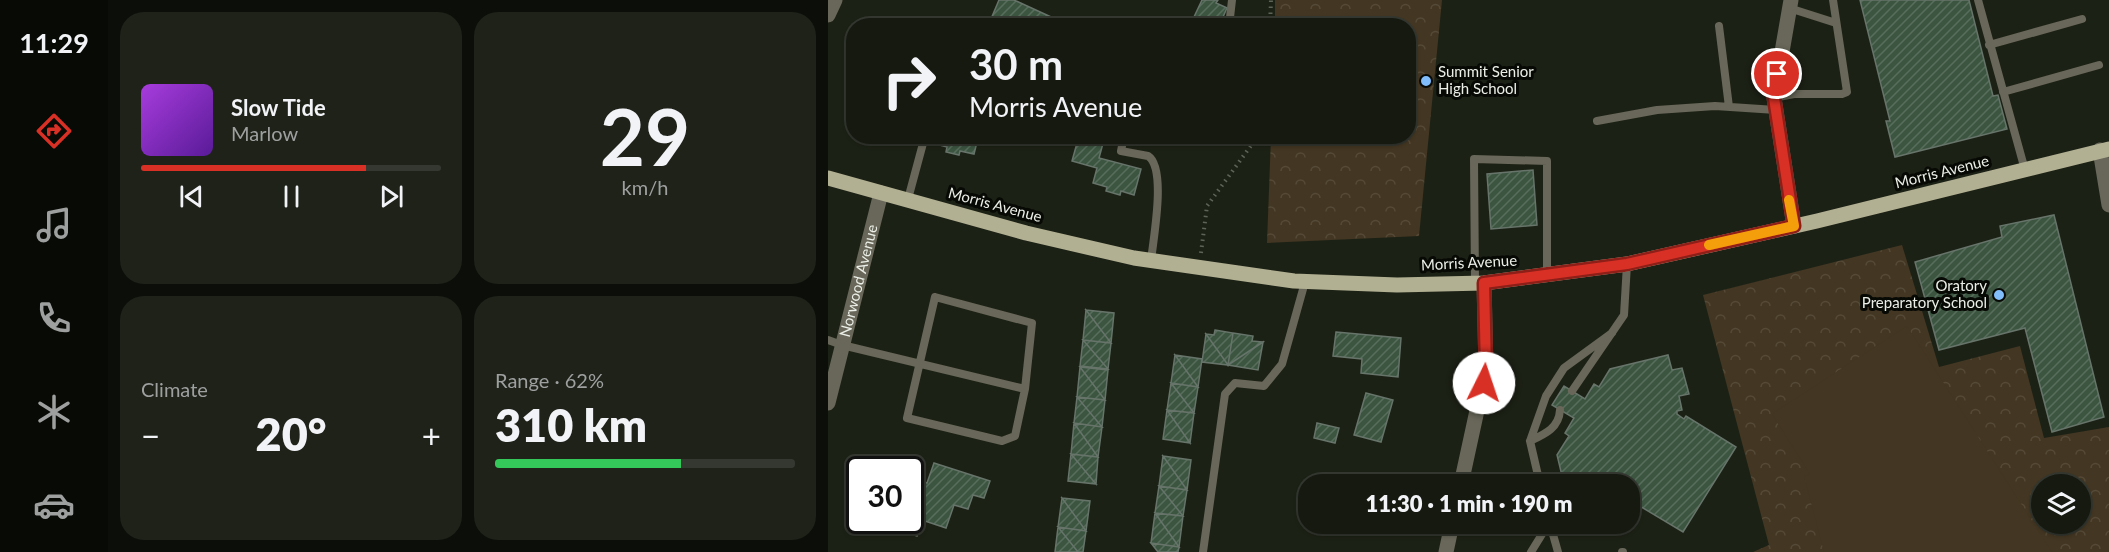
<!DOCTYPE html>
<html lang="en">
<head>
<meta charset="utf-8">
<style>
  :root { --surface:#151910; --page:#1e2219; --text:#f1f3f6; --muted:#9da09f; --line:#343830; --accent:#d93025 }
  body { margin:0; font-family:Lato,sans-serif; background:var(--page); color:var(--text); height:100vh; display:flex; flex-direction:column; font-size:22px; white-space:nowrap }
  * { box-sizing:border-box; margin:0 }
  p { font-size:20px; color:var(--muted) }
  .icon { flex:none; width:33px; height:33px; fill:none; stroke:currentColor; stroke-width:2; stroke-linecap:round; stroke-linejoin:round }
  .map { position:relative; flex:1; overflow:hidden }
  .details { display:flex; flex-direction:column; gap:12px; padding:12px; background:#0c0e09; width:720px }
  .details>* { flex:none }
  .guide { position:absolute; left:18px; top:18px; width:570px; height:126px; border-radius:24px; box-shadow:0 2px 4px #0004,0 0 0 2px var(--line); background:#151910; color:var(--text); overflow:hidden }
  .controls { position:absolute; left:1203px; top:474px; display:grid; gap:12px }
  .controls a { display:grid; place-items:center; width:60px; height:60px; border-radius:50%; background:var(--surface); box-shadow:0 2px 4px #0004,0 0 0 2px var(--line); font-size:30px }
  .speed { position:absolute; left:18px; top:456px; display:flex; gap:12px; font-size:30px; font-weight:700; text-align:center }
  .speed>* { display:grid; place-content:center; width:78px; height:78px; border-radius:50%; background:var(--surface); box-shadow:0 2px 4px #0004,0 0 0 2px var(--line); line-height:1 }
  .speed .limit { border:3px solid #111; border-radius:9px; background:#fff; color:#111 }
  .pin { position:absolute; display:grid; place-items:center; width:51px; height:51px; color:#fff; margin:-26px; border:3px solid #fff; border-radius:50%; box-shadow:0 2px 6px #0007 }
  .me { position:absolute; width:66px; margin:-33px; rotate:4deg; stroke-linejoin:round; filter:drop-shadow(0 0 4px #0008) }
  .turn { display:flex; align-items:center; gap:21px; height:126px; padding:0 24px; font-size:27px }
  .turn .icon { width:78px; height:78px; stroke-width:2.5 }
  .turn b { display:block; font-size:42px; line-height:51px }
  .big { font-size:45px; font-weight:800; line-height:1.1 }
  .details .widget { flex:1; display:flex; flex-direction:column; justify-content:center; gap:9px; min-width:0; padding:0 21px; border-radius:24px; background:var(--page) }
  .details .dial { align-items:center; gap:0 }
  .dial b { font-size:78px; line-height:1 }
  .song { display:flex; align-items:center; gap:18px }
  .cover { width:72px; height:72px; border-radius:9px; background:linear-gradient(135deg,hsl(280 70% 55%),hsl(270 70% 35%)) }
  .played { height:6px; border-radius:3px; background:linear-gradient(90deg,var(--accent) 75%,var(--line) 75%) }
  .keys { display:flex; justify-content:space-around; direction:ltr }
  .heat { display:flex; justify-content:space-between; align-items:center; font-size:33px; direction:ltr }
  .charge { height:9px; border-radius:4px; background:linear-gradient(90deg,#34c759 62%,var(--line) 0) }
  .details .tiles { flex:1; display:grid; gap:12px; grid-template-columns:repeat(2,1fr) }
  .trip { position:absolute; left:470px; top:474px; width:342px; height:60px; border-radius:24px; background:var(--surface); box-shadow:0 2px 4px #0004,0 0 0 2px var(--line); font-weight:800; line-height:60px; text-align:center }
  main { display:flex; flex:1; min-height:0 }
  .tabs { display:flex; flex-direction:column; width:108px; justify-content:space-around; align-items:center; background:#080a06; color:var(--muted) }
  .tabs .icon { width:42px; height:42px }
  .tabs .current { color:var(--accent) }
  .tabs b { font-size:27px; color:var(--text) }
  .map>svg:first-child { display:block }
</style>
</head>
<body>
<main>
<nav class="tabs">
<b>11:29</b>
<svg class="icon current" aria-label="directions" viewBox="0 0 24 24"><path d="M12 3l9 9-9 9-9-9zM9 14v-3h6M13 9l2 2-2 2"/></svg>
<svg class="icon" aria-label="music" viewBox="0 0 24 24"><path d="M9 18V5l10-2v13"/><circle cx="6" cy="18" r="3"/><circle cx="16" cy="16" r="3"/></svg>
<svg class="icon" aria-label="phone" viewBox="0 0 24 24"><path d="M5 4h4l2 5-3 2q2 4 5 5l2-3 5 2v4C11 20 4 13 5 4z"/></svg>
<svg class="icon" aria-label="climate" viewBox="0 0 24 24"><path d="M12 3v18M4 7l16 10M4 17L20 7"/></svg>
<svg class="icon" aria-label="car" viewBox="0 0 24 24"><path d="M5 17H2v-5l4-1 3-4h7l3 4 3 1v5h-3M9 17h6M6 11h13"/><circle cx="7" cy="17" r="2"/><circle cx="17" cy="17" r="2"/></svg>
</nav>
<section class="details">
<div class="tiles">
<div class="widget">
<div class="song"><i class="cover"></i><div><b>Slow Tide</b><p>Marlow</p></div></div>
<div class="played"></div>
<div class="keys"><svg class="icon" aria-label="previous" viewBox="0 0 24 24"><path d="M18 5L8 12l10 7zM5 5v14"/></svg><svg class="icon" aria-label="pause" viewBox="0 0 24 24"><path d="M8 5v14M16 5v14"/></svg><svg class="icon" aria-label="next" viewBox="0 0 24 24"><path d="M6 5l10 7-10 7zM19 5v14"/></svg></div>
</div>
<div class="widget dial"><b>29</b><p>km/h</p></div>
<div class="widget"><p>Climate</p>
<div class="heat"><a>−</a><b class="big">20°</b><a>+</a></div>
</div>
<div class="widget"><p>Range · 62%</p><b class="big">310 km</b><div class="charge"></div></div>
</div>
</section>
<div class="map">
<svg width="1281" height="552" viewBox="0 0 1281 552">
  <defs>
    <pattern id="park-crowns" width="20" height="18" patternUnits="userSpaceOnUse" patternTransform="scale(1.5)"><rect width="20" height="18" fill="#433622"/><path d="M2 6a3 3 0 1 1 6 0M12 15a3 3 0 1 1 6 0" fill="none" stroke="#554a37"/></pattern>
    <pattern id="building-hatch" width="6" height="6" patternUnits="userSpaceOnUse" patternTransform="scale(1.5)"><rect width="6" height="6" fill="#3b5541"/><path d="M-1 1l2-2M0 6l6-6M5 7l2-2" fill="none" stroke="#586e5c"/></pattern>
  </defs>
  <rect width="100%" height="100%" fill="#1c2115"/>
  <path fill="url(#park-crowns)" fill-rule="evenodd" d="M447,0h167l-23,236 -152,7 4,-106 137,-1v-110l-133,-1z
    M1074,245l37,122 81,-21 24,92 65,-11v125h-356l16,-7 -66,-250zM1214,484h38v40h-38z"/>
  <path fill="#433622" d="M1079,326l145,226h-228l-20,-76 6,-2 -38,-60z"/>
  <path fill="url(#building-hatch)" stroke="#67746a" stroke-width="1.5" d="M171,0h15l48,22 -1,4h-55l-15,-7z
    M374,0h16l-2,3 11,5 -8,18h-33l3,-9 4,2z
    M1032,0h109l24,96 5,-1 9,34 -112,28 -9,-36h4z
    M106,136h73l-3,9 -26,-7 -4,16 -14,-3 -1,4 -13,-3 1,-5 -15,-4z
    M251,136h26l-6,22 42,11 -7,26 -13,-4 -1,4 -14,-4 1,-4 -14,-4 4,-15 -25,-7z
    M705,170l4,55 -46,4 -4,-55z
    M1226,215l50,202 -52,15 -27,-104 -86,22 -24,-88 87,-25 -2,-11z
    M258,310l25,33 -28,-3z
    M258,310l28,3 -3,30z
    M387,330l18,3 -5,32 -22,-31 8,1z
    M508,332l65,6 -3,39 -37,-4 1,-14 -29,-3z
    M405,333l20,3 -1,5 11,1 -35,23z
    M378,334l22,31 -26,-3z
    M255,340l25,29 -28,-3z
    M255,340l28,3 -3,26z
    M435,342l-5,28 -30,-5z
    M347,355l27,4 -4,28z
    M347,355l23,32 -27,-4z
    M840,355l4,15 10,-2 7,26 -10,2 3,14 -5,1v3l7,5 2,-3 50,31 -53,85 -50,-30 2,-2 -6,-4v-12h-65l-7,-29 12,-19 -4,-3 9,-15 -22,-13 12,-19 21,13 9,-15 5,3 11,-18z
    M252,367l28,3 -3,30z
    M252,367l25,33 -28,-3z
    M343,383l23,30 -27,-3z
    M343,383l27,4 -4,26z
    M538,393l27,7 -12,42 -27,-7z
    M249,397l25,30 -28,-4z
    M249,397l28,3 -3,27z
    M339,410l23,33 -27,-4z
    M339,410l27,3 -4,30z
    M246,423l28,4 -4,30z
    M246,423l24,34 -27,-3z
    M489,423l22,5 -4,15 -21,-5z
    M243,454l25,30 -28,-3z
    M243,454l27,3 -2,27z
    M335,456l28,4 -4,30z
    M335,456l24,34 -28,-4z
    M106,463l56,18 -6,17 -11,-3 -5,14 -14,-4 -8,23 -24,-8 -5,16 -17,-6 4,-10h6v-21l7,-19 10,3z
    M331,486l28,4 -4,26z
    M331,486l24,30 -28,-3z
    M234,498l28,3 -4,30z
    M234,498l24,33 -28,-4z
    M327,513l28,3 -4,31z
    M327,513l24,34 -28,-4z
    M509,524h34l-1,6z
    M230,527l20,25h-23z
    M230,527l28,4 -3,21h-5z
    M323,543l28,4 -1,5h-20z"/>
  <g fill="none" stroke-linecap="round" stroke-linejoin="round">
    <path stroke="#5f6459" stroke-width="4" stroke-dasharray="1.5 4.5" stroke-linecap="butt" d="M442,26l1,-26
      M373,253l6,-47 51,-70"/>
    <path stroke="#686759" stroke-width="8" d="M1150,0l47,170
      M961,8l47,15
      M401,26l3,-26
      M891,26l10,81
      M1161,45l93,-26
      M1175,92l96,-27
      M946,98l20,-4h48l5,-2 -14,-92
      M769,121l60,-11 58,-4 61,4
      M296,136l-3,15 27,5c19,12 5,84 3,105
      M80,199l17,-63
      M647,283l-1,-124 73,2v115
      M0,340l14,5 183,44 -10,47 -13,5 -95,-23 28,-121 97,26 -7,66
      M744,391l52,-76 3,-51
      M702,441c15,-7 29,-13 30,-31
      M712,484l-10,-43 16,-45 18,-28 48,-35
      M722,524l8,28
      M375,552l22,-158 10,-11 29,3 18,-22 23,-82
      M703,552l13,-21v-7
      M794,552h1"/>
    <g stroke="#686759" stroke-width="15">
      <path d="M963,0l-17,98 20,128"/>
      <path d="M0,15l7,-15"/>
      <path d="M1272,150l9,55"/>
      <path id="s1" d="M0,403l53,-210"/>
      <path d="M633,484l25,-115 -2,-86"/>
      <path d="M618,552l6,-28"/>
    </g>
    <path stroke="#b2b093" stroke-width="15" d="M0,178l198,55 108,25 160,23 103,4 87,-2 143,-19 190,-43 292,-72"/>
  </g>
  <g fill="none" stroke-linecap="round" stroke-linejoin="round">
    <g stroke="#8d1f18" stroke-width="15">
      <path id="route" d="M656,383l2,-14 -2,-86 143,-19 167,-38 -20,-128 3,-24"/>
    </g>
    <use href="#route" stroke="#d93025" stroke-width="10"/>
    <path stroke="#f59e0b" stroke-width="10" d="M881,245l85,-19 -5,-26"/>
  </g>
  <g fill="#80bdfa" stroke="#070905" stroke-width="2">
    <circle cx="598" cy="81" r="6"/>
    <circle cx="1171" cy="295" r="6"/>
  </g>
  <g text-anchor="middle" stroke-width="6" stroke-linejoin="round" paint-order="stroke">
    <g font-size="15" fill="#ebefe7" stroke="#070905" text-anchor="start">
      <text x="610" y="77">Summit Senior<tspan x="610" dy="17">High School</tspan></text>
      <text x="1159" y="291" text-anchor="end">Oratory<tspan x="1159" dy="17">Preparatory School</tspan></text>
    </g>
    <g font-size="15" fill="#ebefe7" stroke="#070905">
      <text transform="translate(1114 172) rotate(-14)" y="5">Morris Avenue</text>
      <text transform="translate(167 205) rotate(15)" y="5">Morris Avenue</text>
      <text transform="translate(641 263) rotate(-3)" y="5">Morris Avenue</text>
      <text dy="5" stroke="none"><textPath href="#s1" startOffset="126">Norwood Avenue</textPath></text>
    </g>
  </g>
</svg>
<div class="controls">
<a><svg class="icon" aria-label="layers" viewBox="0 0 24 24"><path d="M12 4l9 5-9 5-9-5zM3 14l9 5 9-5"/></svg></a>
</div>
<div class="speed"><div class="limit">30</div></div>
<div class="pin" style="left:949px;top:74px;background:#d93025"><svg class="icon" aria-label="arrive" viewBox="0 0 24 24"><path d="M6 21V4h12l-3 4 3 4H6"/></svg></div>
<svg class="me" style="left:656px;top:383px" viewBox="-20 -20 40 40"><circle r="19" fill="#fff"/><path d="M0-13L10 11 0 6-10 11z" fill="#d93025"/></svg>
<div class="trip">11:30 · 1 min · 190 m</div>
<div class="guide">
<div class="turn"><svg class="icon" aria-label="right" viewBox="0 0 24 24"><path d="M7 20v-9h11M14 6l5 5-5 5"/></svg><div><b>30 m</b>Morris Avenue</div></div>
</div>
</div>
</main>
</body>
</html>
